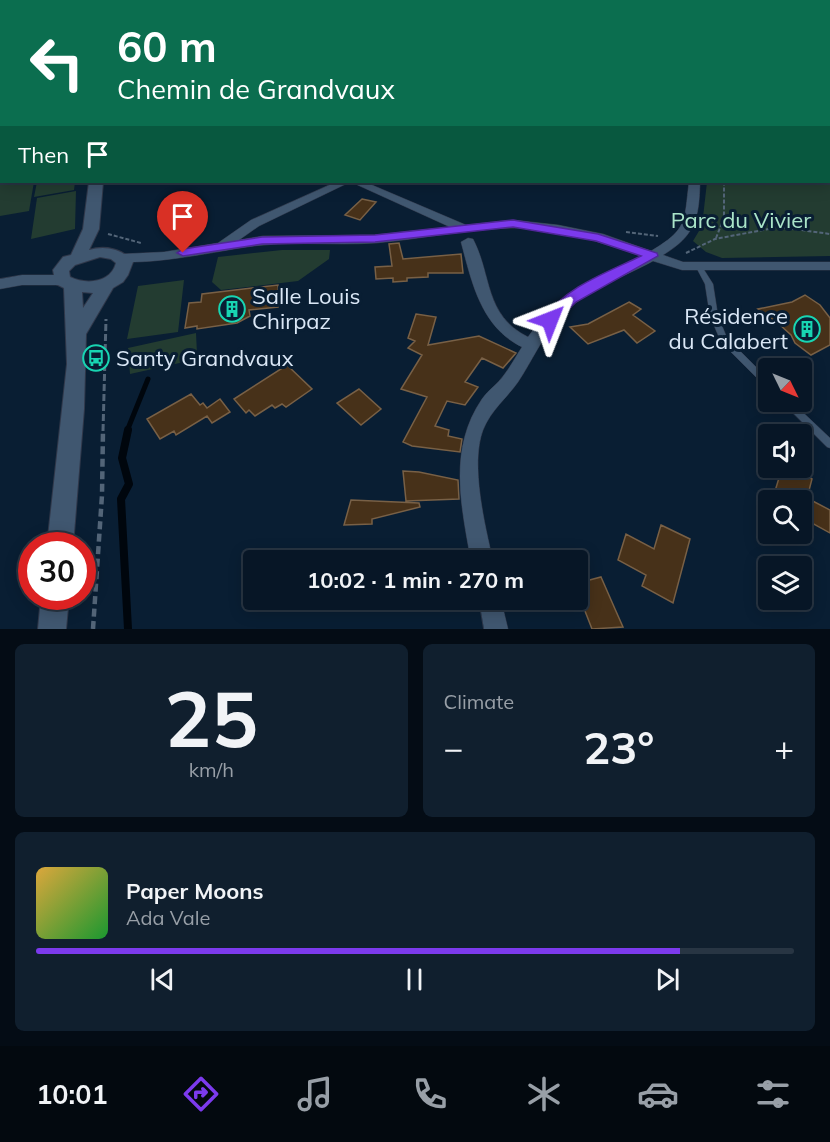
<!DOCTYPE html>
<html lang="en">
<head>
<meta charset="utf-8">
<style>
  :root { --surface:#071626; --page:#101f2e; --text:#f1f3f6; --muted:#989fa7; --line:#283543; --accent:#7c3aed }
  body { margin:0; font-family:Mulish,sans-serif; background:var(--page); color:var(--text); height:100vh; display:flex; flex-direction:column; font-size:22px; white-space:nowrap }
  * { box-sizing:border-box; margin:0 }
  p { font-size:20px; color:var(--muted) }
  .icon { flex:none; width:33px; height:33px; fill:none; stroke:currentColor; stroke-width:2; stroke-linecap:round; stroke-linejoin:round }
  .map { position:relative; height:629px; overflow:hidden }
  .sheet { display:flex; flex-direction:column; gap:15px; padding:15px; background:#040c15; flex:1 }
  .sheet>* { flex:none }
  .top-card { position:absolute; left:0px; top:0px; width:831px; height:183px; box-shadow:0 3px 15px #0003,0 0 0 2px var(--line); background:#0b6e4f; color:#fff; overflow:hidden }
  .needle { width:39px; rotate:133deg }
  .fabs { position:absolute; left:758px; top:358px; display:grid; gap:12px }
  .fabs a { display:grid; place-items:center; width:54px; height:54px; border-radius:6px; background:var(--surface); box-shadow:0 3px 15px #0003,0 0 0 2px var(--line); font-size:30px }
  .speed { position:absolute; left:18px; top:532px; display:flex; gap:12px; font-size:30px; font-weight:700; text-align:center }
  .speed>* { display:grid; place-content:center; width:78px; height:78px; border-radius:50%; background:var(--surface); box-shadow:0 3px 15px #0003,0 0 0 2px var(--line); line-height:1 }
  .speed .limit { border:9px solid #d22; background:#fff; color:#111 }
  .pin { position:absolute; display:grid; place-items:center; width:51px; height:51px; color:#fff; margin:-62px -26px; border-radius:50% 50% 50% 0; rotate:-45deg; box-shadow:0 0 6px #0007 }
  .pin .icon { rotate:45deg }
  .me { position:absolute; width:66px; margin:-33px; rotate:45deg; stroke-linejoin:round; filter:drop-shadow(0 0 4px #0008) }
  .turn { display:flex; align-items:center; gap:21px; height:126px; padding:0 18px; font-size:27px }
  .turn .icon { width:78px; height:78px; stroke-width:2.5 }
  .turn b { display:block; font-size:42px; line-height:51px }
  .then { display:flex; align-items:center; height:57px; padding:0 18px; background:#0003; gap:12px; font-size:22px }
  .big { font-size:45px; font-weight:700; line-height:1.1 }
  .sheet .widget { flex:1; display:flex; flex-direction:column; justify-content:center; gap:9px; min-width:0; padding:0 21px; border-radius:9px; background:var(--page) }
  .sheet .dial { align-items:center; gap:0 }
  .dial b { font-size:78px; line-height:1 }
  .song { display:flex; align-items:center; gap:18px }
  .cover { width:72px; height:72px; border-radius:9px; background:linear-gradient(135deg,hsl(40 70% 55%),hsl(130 70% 35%)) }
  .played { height:6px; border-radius:3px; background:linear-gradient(90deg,var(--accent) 85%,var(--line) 85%) }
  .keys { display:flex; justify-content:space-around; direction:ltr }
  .heat { display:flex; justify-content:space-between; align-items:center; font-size:33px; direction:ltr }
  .sheet .tiles { flex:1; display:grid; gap:15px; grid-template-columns:1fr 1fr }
  .widget:last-child { grid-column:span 2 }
  .trip { position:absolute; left:243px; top:550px; width:345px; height:60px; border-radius:6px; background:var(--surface); box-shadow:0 3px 15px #0003,0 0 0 2px var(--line); font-weight:700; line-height:60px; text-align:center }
  .dock { display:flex; height:96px; justify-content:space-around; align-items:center; background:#03090f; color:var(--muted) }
  .dock .icon { width:42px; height:42px }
  .dock .selected { color:var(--accent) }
  .dock b { font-size:27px; color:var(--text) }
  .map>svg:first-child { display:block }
</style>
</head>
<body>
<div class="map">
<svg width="830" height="629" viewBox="0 0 830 629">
  <rect width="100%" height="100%" fill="#091e33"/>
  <path fill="#233c31" d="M830,80v176l-108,2 -16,-6 -13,-11 9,-15 5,-44h123z
    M0,182h34l-5,29 -29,5z
    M37,182h38l-1,8 -40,7z
    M76,191l-1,38 -44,10 6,-41z
    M282,250h48l-1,9 -31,22 -77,9 -9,-8 6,-25z
    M184,280l-6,52 -51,7 11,-53z
    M196,333l1,21 -13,8 -54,12 -2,-26z"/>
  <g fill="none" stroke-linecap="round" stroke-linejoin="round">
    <path stroke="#00060d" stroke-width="5" d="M127,431l21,-52"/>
    <path stroke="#00060d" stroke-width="8" d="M128,430l-6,28 7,26 -8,15 7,130"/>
  </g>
  <path fill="#473119" stroke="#786046" stroke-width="1.5" d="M362,199l14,3 -16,18 -15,-5z
    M399,243l4,16 58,-5 2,19h-35v4l-21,1v3l-14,1v-4l-17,1 -1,-12 17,-1 -3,-22z
    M278,285v22l-29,3 1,6 -13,7 -40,6v-3l-12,2 4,-25 12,-1 1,-8z
    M805,295l15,10 10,13v27l-19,10 -16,-12 -4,-8 -12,-11 -21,-15 34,-7z
    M629,302l12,7 -8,6 22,16 -18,12 -13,-13 -36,14 -18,-17 18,-3z
    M416,314l20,3 -8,28 51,-9 37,17 -13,15 -21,-10 -17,24 13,5 -13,18 -18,-4 -12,25 14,4 -1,6 14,3 -2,13 -48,-6 -9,-4 24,-45 -26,-8 21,-34 -14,-7 7,-7 -7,-3z
    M287,365l25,24 -26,18 -4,-3 -7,4 -3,-3 -17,11 -6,-6 -3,3 -12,-14z
    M359,389l22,20 -20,16 -24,-22z
    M191,394l9,11 3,-2 4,5 13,-9 10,13 -18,11 -5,-7 -31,19 -2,-4 -14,8 -13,-20z
    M782,468h18l-1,4 13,7 -5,19 23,12v23l-29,-16v-16h-29z
    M403,471l16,1 39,8 1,19 -53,2z
    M351,500l68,3 1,4 -48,12v5l-28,1z
    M661,525l29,14 -17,64 -31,-17 4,-11 -28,-15 8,-26 28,15z
    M601,577l14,32 8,18 -31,2 -14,-36v-10z"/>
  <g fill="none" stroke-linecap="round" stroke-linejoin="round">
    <g stroke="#30384a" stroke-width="1">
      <path id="service" d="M697,265h4l12,19 5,32 9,22 41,41v8l-3,-1 -44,-44 -11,-26 -5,-32 -9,-17z
        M782,402h10l38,36v10l-3,-1z"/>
    </g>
    <g stroke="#30384a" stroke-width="1">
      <path id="minor" d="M139,0h8l-10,2z
        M335,0l10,2h-9z
        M414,0h9l-12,2z
        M596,0l13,2h-12z
        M766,0l12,2h-11z
        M0,32h2v4h-2z
        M336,182h14l-91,44 -20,14 24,-4 112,-1 75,-8 -99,-45h14l101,43 47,-5 45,5 45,9 48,17c37,-22 33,-29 38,-69h11c-1,36 -4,53 -37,73l20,7h147v8h-148l-29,-9c-31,17 -68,29 -93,56 -18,20 -28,44 -42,65 -12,17 -27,28 -35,48 -13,35 2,95 10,131h-22c-10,-56 -23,-112 11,-162 6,-9 16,-15 22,-24 7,-9 12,-19 18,-28 -41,-20 -50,-64 -61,-105l7,-4 5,1c19,36 11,76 55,98 32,-46 66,-56 113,-81 -41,-14 -85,-29 -129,-28 -45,1 -91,11 -136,15 -45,3 -91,-3 -136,5 -20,3 -114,22 -125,10l7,-4 42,-2 54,-9 33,-23z
        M22,275h40l7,5 -7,5h-40l-22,4v-10z
        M479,600h22l7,29h-24z"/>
    </g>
    <g stroke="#30384a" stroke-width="2">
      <path id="secondary" d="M75,0h8l-10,2z
        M89,182h14l-4,47 -10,21c16,-5 34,-1 44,12l-5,13 -5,7 -10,6 -27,46 -2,75 -11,137h-26l20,-182 -3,-76 -8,-4 -3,-14 10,-13 8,-2 12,-26zM100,257l11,2 5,4c-5,20 -30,22 -46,14l-1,-6 6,-6zM82,292l11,1 -10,15z
        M41,597h28l-3,32h-28z"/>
    </g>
    <g stroke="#30384a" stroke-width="2">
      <path id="primary" d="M0,0h8l-8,4z"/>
    </g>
    <path stroke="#536578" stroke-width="2" stroke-dasharray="4 2" stroke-linecap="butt" d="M626,232l32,4
      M108,234l33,9
      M716,238l8,-20v-36
      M686,253l29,-14 64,-12 51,7"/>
    <path stroke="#536578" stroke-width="3" stroke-dasharray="7 3" stroke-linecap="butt" d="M103,431l3,-112"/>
    <path stroke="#536578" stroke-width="4.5" stroke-dasharray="8 4.5" stroke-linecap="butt" d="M93,629l9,-134 1,-65"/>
    <use href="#service" fill="#405770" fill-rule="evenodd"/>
    <use href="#minor" fill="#405770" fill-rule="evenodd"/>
    <use href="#secondary" fill="#405770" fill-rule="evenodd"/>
    <use href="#primary" fill="#798057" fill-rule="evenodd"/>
  </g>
  <path fill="#7c3aed" stroke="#51269a" stroke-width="1.5" d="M513,220l85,14 59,19 1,3 -82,46 -21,21 -5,1 -7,-4c21,-33 65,-48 98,-64l-45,-15 -83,-14 -138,15 -113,2 -79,12 -6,-3 6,-4 79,-12 113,-2z"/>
  <defs>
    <g id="building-ring" transform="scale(1.35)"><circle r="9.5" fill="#091e33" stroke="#18d5b2" stroke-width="1.5"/><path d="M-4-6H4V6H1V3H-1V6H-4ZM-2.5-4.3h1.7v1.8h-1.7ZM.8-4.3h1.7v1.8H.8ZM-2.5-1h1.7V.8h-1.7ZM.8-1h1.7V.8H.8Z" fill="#18d5b2"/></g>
    <g id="bus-ring" transform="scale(1.35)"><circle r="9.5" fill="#091e33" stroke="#18d5b2" stroke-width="1.5"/><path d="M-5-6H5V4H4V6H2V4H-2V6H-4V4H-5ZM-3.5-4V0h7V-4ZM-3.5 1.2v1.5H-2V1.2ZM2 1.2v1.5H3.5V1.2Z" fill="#18d5b2"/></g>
  </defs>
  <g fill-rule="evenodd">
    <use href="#building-ring" x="232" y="309"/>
    <use href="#building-ring" x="807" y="329"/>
    <use href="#bus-ring" x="96" y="358"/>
  </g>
  <g text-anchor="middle" stroke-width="6" stroke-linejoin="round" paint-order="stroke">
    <g font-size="22" fill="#aae4c9" stroke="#091e33">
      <text x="741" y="228">Parc du Vivier</text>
    </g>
    <g font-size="22" fill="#dae7f6" stroke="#091e33" text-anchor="start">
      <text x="252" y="304">Salle Louis<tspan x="252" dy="25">Chirpaz</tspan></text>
      <text x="788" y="324" text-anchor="end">Résidence<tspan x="788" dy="25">du Calabert</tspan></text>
      <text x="116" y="366">Santy Grandvaux</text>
    </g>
  </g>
</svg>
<div class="fabs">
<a><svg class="needle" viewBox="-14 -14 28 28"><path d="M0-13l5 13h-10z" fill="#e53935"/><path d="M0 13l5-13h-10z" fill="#989fa7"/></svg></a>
<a><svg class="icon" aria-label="sound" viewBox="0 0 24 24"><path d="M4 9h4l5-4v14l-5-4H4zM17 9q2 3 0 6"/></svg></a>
<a><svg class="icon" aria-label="search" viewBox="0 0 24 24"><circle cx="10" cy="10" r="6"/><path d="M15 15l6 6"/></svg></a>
<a><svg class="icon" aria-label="layers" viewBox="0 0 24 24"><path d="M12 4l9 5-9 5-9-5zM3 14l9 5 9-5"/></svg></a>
</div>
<div class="speed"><div class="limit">30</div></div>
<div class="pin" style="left:183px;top:253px;background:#d93025"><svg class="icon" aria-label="arrive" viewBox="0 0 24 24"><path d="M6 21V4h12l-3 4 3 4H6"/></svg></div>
<svg class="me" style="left:550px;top:320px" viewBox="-20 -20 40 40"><path d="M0-17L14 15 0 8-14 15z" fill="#7c3aed" stroke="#fff" stroke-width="4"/></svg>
<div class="trip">10:02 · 1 min · 270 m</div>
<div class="top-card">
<div class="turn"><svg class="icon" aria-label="left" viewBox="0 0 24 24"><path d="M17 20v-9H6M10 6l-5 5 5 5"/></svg><div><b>60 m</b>Chemin de Grandvaux</div></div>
<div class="then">Then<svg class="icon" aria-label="arrive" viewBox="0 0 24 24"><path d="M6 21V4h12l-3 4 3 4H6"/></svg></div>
</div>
</div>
<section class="sheet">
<div class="tiles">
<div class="widget dial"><b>25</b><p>km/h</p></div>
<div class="widget"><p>Climate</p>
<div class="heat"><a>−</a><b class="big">23°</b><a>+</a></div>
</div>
<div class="widget">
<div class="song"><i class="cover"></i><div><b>Paper Moons</b><p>Ada Vale</p></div></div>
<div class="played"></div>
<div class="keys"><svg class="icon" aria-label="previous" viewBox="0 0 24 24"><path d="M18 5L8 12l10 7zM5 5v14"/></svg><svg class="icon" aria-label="pause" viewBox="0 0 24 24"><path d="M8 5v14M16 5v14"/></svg><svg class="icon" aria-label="next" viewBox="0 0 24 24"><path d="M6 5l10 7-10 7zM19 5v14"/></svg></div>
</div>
</div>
</section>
<nav class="dock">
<b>10:01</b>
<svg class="icon selected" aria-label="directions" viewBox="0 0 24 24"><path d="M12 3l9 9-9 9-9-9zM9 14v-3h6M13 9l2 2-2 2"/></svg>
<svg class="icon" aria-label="music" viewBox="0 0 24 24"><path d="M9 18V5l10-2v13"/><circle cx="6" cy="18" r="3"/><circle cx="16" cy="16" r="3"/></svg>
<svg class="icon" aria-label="phone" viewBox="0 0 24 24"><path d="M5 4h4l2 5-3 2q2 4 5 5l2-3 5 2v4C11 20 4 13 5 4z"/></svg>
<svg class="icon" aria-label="climate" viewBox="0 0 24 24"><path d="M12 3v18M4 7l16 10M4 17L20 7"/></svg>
<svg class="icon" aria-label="car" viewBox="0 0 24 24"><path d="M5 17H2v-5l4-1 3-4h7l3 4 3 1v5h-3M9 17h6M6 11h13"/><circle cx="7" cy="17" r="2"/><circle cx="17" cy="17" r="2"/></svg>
<svg class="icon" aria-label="filters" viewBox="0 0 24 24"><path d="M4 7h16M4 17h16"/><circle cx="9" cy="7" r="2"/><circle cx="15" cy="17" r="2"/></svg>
</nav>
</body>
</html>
